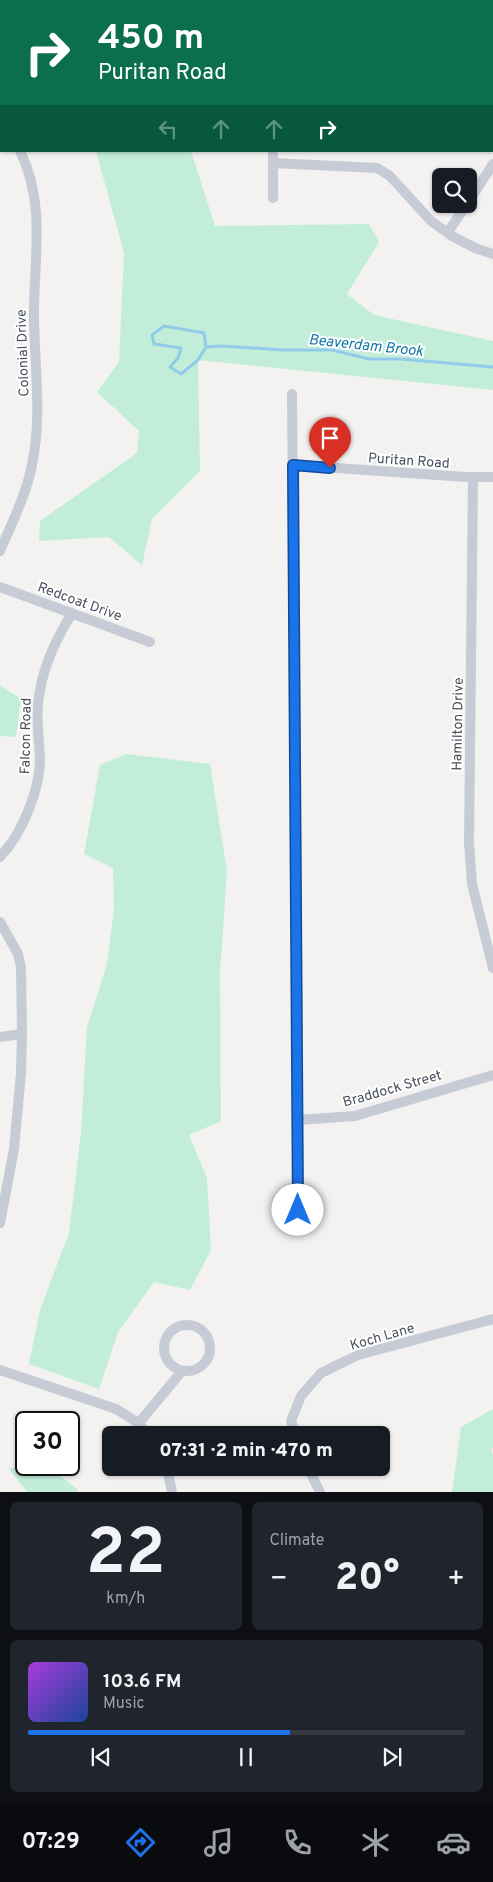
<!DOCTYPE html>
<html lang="en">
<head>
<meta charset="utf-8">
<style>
  :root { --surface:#171b24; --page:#20242c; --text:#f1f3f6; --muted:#9ea1a6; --line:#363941; --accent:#1a73e8 }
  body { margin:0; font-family:Overpass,sans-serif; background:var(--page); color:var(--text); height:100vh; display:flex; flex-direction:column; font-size:19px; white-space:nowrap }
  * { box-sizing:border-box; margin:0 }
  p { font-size:16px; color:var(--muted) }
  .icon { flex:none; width:28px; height:28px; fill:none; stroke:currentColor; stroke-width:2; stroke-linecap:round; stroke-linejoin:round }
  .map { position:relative; height:1492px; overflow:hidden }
  .drawer { display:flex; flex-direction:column; gap:10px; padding:10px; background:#0d0f14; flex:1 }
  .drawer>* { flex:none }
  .hud { position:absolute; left:0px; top:0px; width:494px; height:152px; box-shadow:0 1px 4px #0004; background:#0b6e4f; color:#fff; overflow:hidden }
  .buttons { position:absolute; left:432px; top:168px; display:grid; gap:10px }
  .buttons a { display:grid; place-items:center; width:45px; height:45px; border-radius:8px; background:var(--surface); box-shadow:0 1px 4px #0004; font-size:25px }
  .speed { position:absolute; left:15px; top:1411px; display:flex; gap:10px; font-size:25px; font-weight:700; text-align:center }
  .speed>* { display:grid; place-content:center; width:65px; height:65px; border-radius:50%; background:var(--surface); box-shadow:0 1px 4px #0004; line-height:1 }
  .speed .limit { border:2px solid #111; border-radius:8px; background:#fff; color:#111 }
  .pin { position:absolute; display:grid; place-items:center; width:42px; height:42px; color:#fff; margin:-51px -21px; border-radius:50% 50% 50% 0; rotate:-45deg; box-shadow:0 0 5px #0007 }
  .pin .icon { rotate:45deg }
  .me { position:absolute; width:55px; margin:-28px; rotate:0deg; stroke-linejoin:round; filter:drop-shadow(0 0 4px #0008) }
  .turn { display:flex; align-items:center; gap:18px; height:105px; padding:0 15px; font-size:22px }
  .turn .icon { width:65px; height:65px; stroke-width:2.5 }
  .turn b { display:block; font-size:35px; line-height:42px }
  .lanes { display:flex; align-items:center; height:48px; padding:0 15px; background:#0003; justify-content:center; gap:25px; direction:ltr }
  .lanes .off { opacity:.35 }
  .big { font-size:38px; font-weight:800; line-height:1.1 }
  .drawer .card { flex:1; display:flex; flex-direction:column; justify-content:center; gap:8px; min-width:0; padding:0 18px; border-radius:8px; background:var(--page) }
  .drawer .dial { align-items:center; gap:0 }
  .dial b { font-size:65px; line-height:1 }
  .song { display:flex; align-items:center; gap:15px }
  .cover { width:60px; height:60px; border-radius:8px; background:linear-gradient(135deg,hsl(280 70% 55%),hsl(220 70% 35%)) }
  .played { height:5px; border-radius:2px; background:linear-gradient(90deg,var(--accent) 60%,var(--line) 60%) }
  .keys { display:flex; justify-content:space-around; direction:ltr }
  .heat { display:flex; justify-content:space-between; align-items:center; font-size:28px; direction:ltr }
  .drawer .tiles { flex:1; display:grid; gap:10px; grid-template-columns:1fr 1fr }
  .card:last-child { grid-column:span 2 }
  .trip { position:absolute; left:102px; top:1426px; width:288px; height:50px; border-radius:8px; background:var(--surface); box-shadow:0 1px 4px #0004; font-weight:800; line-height:50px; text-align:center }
  .dock { display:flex; height:80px; justify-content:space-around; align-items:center; background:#090b0e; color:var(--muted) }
  .dock .icon { width:35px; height:35px }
  .dock .on { color:var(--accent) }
  .dock b { font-size:22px; color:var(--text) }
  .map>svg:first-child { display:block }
</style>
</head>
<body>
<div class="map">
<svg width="493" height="1492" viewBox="0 0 493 1492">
  <rect width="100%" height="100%" fill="#f3f2f1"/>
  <path fill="#c2eed9" d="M96,151h95l24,75 154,-2 10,18 -32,52 27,21 119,26v49l-295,-30 2,111 -48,48 -10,46 -33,-28 -70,4 1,-20 97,-68 2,-22 -42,-39 22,-30 5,-109z
    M0,685l21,14 -5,38 -16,-1z
    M126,754l84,10 17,107 -7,102 1,148 -32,14 18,43 4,72 -21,40 -36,-8 -36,50 -19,57 -70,-25 11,-54 29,-77 12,-101 6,-105 20,-63 7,-55 -1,-41 -29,-14 16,-89z
    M493,1409v39l-2,1 2,6v37h-41l9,-65z
    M26,1464l21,1 31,25v2h-51l-18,-23z"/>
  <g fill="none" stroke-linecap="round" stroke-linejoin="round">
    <path stroke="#91cbea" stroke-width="3" d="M164,326l40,7 2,14 -8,13 -17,14 -11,-7 8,-9 3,-10 -27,-4 -2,-9z
      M206,347l16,-1 61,4h49l37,9h32l92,8"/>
    <path stroke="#c6cbd5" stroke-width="10" d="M443,0v1
      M275,1v-1
      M0,118l1,1
      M273,163l104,5 13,8 41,45 21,15 23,12 18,6
      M273,198v-47
      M469,201l24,-37
      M448,232l19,-28
      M292,394l7,816
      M293,465l173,12h27
      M473,477l-4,366 3,41 21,84
      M0,551c12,-28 26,-56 32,-86 10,-48 3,-96 2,-145 -1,-57 13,-115 -14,-169
      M0,587l150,55
      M0,857c22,-23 40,-67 40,-98 -1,-23 -5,-46 0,-69 5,-28 17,-52 32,-77
      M0,922l18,32 3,13 1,67 -1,39 -7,76 -14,74
      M0,1037l22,-3
      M298,1120l57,-4 138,-41
      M164 1348a23 23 0 1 1 46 0a23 23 0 1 1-46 0Z
      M0,1370l116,39 18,11 16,15
      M138,1424l44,-53
      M296,1435l-5,-14 10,-25 20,-23 37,-18 135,-36
      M167,1468l5,24
      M308,1468l12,24"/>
  </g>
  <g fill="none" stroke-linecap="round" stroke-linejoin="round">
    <g stroke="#114b97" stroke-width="12">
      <path id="route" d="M298,1210l-5,-745 37,3"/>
    </g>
    <use href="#route" stroke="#1a73e8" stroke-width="9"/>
  </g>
  <g text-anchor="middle" stroke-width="4" stroke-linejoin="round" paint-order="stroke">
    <g font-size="14" fill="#4a525e" stroke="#fff">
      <text transform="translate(22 353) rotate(-92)" y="5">Colonial Drive</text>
      <text transform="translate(409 460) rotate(4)" y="5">Puritan Road</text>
      <text transform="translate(80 601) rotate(20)" y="5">Redcoat Drive</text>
      <text transform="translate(457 724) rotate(-89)" y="5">Hamilton Drive</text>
      <text transform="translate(25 736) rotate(-89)" y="5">Falcon Road</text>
      <text transform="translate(392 1088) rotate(-16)" y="5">Braddock Street</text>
      <text transform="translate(382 1336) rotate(-16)" y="5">Koch Lane</text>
    </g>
    <g font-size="15" font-style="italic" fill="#1175a9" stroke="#fff">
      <text transform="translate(366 345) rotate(6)" y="5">Beaverdam Brook</text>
    </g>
  </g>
</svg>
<div class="buttons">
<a><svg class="icon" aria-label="search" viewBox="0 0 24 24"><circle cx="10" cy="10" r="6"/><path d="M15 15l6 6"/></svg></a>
</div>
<div class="speed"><div class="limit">30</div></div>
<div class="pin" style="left:330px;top:468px;background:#d93025"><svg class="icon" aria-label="arrive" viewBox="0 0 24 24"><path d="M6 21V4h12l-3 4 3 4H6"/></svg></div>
<svg class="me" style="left:298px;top:1210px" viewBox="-20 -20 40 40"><circle r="19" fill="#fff"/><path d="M0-13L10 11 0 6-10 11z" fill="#1a73e8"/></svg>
<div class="trip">07:31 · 2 min · 470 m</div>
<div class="hud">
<div class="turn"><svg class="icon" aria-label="right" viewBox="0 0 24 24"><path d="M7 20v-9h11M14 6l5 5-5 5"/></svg><div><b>450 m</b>Puritan Road</div></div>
<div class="lanes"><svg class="icon off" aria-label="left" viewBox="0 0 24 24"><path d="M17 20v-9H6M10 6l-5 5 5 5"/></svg><svg class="icon off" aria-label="ahead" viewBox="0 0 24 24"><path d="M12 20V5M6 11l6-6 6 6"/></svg><svg class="icon off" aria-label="ahead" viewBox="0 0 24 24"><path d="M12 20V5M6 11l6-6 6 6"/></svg><svg class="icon" aria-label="right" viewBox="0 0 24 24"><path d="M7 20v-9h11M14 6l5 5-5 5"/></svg></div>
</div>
</div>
<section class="drawer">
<div class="tiles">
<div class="card dial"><b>22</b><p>km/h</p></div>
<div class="card"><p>Climate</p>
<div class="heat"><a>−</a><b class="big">20°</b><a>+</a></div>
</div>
<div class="card">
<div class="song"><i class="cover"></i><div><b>103.6 FM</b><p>Music</p></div></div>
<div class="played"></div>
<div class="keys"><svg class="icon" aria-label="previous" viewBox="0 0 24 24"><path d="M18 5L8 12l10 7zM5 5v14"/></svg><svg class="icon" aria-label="pause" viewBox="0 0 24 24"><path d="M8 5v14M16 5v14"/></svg><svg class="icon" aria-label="next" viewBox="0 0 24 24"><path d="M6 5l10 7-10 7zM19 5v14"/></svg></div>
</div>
</div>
</section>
<nav class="dock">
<b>07:29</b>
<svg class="icon on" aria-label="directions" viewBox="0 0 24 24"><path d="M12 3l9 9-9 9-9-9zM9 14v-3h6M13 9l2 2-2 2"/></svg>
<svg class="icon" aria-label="music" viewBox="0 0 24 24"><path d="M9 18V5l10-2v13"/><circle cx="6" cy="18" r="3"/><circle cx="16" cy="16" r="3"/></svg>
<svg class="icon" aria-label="phone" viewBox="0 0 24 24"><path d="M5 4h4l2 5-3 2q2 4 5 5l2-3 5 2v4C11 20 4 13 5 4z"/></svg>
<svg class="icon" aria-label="climate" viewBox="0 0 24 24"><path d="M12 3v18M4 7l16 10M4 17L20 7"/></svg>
<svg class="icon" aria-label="car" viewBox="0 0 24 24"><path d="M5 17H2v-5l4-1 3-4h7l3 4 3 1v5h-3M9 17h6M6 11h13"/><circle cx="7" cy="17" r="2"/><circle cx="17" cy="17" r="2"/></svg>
</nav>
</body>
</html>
